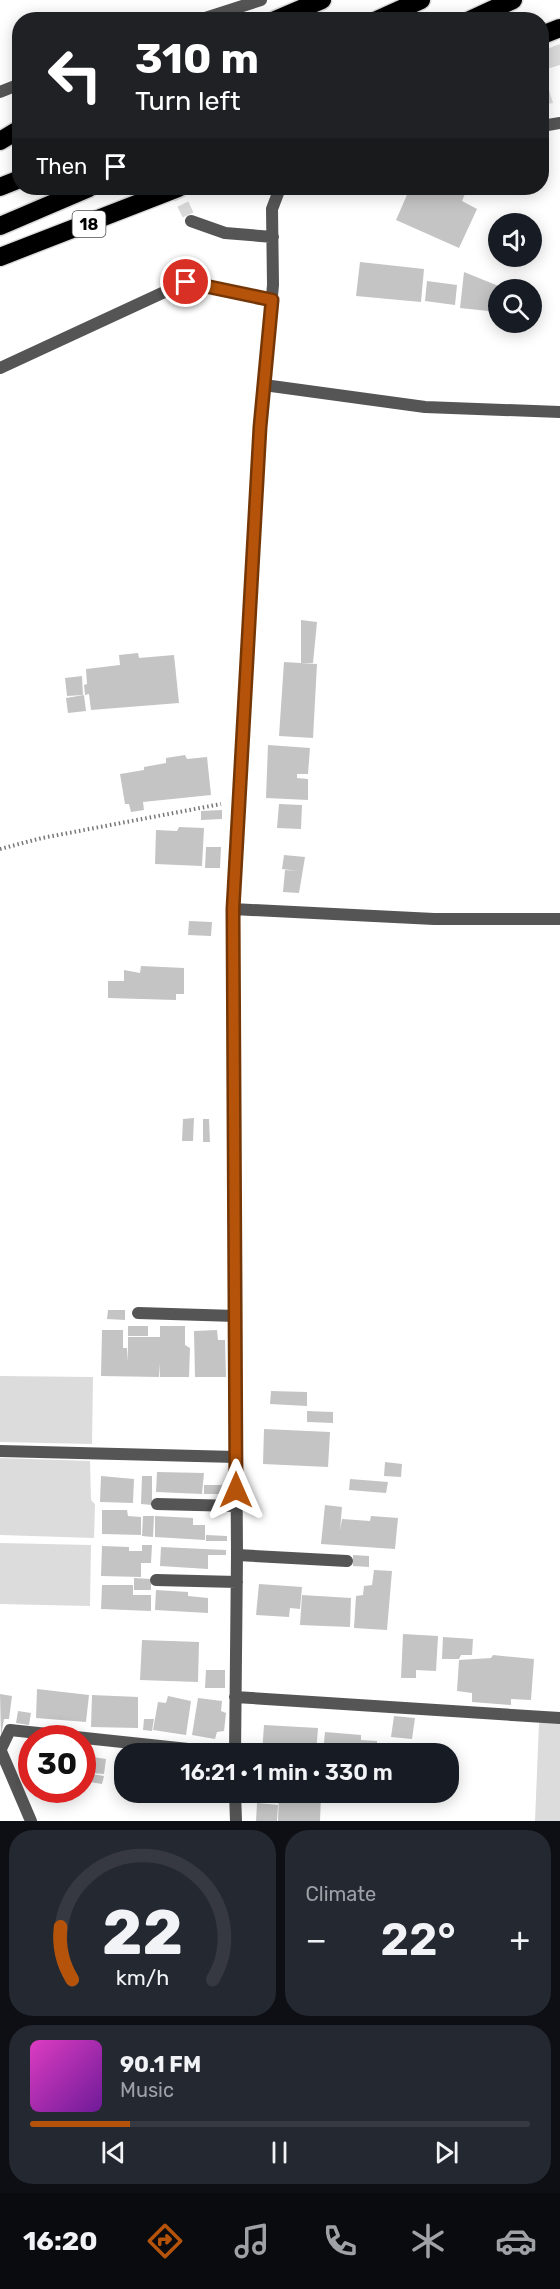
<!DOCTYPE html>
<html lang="en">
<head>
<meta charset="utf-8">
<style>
  :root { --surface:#171b24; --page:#242831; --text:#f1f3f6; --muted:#9ea1a6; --line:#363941; --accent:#b45309 }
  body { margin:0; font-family:Rubik,sans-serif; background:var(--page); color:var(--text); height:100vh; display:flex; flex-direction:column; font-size:22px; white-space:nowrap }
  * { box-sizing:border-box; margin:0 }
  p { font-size:20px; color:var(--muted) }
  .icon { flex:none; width:33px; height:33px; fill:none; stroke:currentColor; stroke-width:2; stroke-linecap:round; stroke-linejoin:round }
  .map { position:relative; height:1821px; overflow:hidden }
  .panel { display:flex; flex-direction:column; gap:9px; padding:9px; background:#0d0f14; flex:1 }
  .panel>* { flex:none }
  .banner { position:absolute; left:12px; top:12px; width:537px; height:183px; border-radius:24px; box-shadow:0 3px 15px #0003; background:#202124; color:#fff; overflow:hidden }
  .buttons { position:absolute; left:488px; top:213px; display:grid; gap:12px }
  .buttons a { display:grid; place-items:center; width:54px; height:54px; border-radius:50%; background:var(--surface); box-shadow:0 3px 15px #0003; font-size:30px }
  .speed { position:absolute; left:18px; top:1725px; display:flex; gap:12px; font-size:30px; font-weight:700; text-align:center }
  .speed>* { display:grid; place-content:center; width:78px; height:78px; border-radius:50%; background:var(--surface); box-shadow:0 3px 15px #0003; line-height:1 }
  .speed .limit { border:9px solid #d22; background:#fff; color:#111 }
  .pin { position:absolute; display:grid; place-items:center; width:51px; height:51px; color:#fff; margin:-26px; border:3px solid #fff; border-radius:50%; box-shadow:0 2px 6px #0007 }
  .me { position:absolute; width:66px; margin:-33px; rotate:0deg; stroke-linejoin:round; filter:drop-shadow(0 0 4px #0008) }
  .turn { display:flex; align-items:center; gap:21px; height:126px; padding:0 24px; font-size:27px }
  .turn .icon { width:78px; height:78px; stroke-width:2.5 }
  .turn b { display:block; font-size:42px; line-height:51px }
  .then { display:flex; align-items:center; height:57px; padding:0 24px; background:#0003; gap:12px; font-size:22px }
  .big { font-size:45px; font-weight:600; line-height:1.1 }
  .panel .tile { flex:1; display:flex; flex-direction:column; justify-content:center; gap:9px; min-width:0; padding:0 21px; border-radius:24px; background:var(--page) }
  .panel .dial { align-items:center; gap:0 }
  .dial svg { height:156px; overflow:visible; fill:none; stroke:var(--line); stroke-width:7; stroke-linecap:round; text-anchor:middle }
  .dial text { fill:var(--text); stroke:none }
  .song { display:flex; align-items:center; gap:18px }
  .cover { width:72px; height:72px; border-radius:9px; background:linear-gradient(135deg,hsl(310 70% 55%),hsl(280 70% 35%)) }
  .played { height:6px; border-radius:3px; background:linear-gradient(90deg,var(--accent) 20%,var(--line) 20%) }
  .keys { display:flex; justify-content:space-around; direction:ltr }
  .heat { display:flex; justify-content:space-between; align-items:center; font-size:33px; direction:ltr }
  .panel .tiles { flex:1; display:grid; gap:9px; grid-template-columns:1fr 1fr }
  .tile:last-child { grid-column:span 2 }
  .trip { position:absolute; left:114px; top:1743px; width:345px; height:60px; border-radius:24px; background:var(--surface); box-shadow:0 3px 15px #0003; font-weight:600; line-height:60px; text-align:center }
  .tab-bar { display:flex; height:96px; justify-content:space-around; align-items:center; background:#090b0e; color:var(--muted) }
  .tab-bar .icon { width:42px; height:42px }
  .tab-bar .on { color:var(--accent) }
  .tab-bar b { font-size:27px; color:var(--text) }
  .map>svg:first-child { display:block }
</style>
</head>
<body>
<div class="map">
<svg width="560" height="1821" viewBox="0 0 560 1821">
  <rect width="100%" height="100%" fill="#fff"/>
  <path fill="#dcdcdc" d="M560,44v21l-17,5 10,33 -11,2v-54z
    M0,1376l93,1 -1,67 -92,-2z
    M0,1458l90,3 1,39 4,4 -1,34 -94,-3z
    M0,1543l91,2 -1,61 -90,-2z
    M539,1723h21v98h-25z"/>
  <path fill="#c4c4c4" d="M410,188h26l7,3 2,-3h6l14,6 -3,7 15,8 -18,39 -63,-28z
    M360,262l64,7 -3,33 -65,-6z
    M464,272l42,17 -8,1v22l-38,-4z
    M427,281l30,4 -2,20 -30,-4z
    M301,620l16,2 -4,41h-12z
    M138,653l1,5 35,-3 5,48 -88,7 -2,-16 -4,1 -1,-10 3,-1 -1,-15 34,-4 -1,-10z
    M284,662l33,2 -4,74 -34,-2z
    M82,676l1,19 -16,1 -2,-18z
    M84,695l2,16 -18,2 -2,-15z
    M268,745l42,3 -2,26h-11v4l11,1v21l-42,-2z
    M185,755l2,4 20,-2 4,38 -68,7 1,8 -13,2 -2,-8h-4l-5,-30 24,-4v-3l22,-4v-5z
    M279,804l23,1 -1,24 -24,-1z
    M222,810v9l-21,1v-9z
    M179,827l25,1 -2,38 -47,-2 1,-34 21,1z
    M206,847h15l-1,21h-15z
    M284,855l21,2 -6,36 -16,-1 2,-22 13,1 -16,-2z
    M189,921l23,1 -1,14 -23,-1z
    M141,966l43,2v26h-8v6l-68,-2v-17h16v-11l16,3z
    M194,1118l-1,23h-11l1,-22z
    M203,1119h6l1,23h-7z
    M108,1310h17v10l-18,-1z
    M128,1326h20v10h-20z
    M160,1326h25v19l5,3 -1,29h-29v-14l-1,14 -58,-1 1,-46h21v18h4l1,14v-25h32z
    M217,1330l1,10h7l1,37h-31l-1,-46z
    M271,1391l36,1v14l-37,-2z
    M307,1411l26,1v11l-26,-1z
    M264,1429l66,3 -2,35 -65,-3z
    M385,1462l17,2 -1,13 -17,-1z
    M157,1472l47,1 -2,21 -46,-2z
    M101,1476l33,3 -1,24 -33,-1z
    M142,1476h10v29l-11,-1z
    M350,1479l38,3 -2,11 -37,-3z
    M204,1485h22l1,9h-23z
    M325,1505l17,2 -2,24 2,-12 28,2 1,-5 27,2 -3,31 -74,-5z
    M102,1510h25l1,6 13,1v18l-39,-1z
    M143,1516h11l-1,21 -11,-1z
    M155,1516l38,2v7h12v15l-50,-3z
    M206,1535l21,1v5h-21z
    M142,1545h10l-1,18h-10v14l-40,-1 1,-30 27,1v4h13z
    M161,1547l65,3v5h-18v14l-48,-3z
    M353,1555l16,1v11l-16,-1z
    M374,1570l18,1 -5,59 -33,-2 2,-32 7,-1 1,-9 8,-1z
    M134,1578l17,1v11h-17z
    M259,1584l43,3 -2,22 -10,-1 -1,9 -33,-2z
    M102,1585h31v10h18v16l-50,-2z
    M156,1590l32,2v4l20,2v15l-53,-3z
    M302,1595l49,3 -1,29 -50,-2z
    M403,1634l35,2 -2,35 -20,-1v8h-15z
    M443,1637l30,2 -1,16h-11l-2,4h-17z
    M142,1640l57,2 -1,40 -58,-2z
    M493,1655l41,4 -3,41 -20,-1v6l-39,-3v-9l-15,-2 2,-31 32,-2z
    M206,1670h19v18h-20z
    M37,1689l52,6 -3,27 -50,-4z
    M0,1694l12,2 -3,23h-5l-3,18z
    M92,1695l46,2v31l-47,-1z
    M168,1696l23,5 -5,34 -33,-5 5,-28 8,1z
    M198,1698l24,3 -1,10 5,2 -2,18 -7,1 -2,7 -23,-4z
    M18,1711l13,2 -2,12 -13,-2z
    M394,1716l21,2 -3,21 -21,-2z
    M144,1719h10l-2,12 -9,-1z
    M264,1725l54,3 -2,26h-54z
    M325,1732l36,3v5l16,1v13h-54z
    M29,1738l3,1v22l-8,-2z
    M400,1744l40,3v7h-41z
    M119,1754h5v29l-7,-1z
    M93,1757l13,2 -2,15 -13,-1z
    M92,1774l12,2 -2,8 -12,-2z
    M279,1794l42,2 -1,25h-42z
    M257,1803l21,2 -1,16h-21z"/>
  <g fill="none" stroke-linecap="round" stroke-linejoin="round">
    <path stroke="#d9d9d9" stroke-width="12" stroke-dasharray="12 6" stroke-linecap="butt" d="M175,188l16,33"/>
    <g stroke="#dbdbdb" stroke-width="21">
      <path id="highway" d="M275,20l47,-20
        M377,20l44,-20
        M470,20l43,-20
        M542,35l18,-7
        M0,141l20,-12
        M0,187l20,-8
        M0,226l89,-38
        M0,257l178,-69"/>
    </g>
    <path stroke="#777" stroke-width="4" stroke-dasharray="1.5 3" stroke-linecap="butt" d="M0,849l42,-11 179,-34"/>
    <path stroke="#555" stroke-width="12" d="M237,1555l110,6"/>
    <path stroke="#555" stroke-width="12" d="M199,20l62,-20
      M0,92l20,-8
      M542,126l18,-3
      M191,221l34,12 48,4
      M0,368l186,-86 86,18
      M264,385l161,22 135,5
      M233,909l201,10h126
      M138,1313l98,3
      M0,1451l236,6
      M157,1504l79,2
      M156,1580l81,2
      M235,1697l325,21
      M0,1751l10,-21 225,24 2,-199 -4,-646 27,-482 13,-142 -1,-76 8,-21
      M1,1751l30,70
      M235,1792l1,29"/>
    <use href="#highway" stroke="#000" stroke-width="18"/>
  </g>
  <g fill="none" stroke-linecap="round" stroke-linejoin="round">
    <g stroke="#753606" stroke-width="15">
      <path id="route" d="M186,282l86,18 -12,127 -27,482 3,581"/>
    </g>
    <use href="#route" stroke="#b45309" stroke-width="10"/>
  </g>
  <g text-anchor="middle" stroke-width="4.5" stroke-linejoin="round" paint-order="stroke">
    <rect fill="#fff" stroke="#4c4c4c" stroke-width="1.5" x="72.5" y="211" width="33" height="26" rx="4.5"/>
    <g font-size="16" font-weight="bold" fill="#000">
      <text x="89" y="230">18</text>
    </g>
  </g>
</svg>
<div class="buttons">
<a><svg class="icon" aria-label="sound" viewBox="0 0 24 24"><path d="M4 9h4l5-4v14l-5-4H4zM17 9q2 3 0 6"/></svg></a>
<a><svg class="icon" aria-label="search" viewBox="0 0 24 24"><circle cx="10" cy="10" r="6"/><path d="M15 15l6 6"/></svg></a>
</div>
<div class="speed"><div class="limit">30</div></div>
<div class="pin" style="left:186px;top:282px;background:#d93025"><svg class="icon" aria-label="arrive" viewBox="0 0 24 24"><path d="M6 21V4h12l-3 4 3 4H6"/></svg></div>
<svg class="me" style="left:236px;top:1490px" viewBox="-20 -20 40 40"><path d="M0-17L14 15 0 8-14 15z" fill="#b45309" stroke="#fff" stroke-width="4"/></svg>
<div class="trip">16:21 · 1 min · 330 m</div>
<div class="banner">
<div class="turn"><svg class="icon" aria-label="left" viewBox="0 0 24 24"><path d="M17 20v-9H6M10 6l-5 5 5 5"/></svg><div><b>310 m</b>Turn left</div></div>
<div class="then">Then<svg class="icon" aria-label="arrive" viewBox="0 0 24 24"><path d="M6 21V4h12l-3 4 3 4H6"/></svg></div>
</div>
</div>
<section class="panel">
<div class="tiles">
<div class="tile dial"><svg viewBox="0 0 100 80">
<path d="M14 69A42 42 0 1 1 86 69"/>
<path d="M14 69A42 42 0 0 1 8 42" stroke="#b45309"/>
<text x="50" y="56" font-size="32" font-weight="700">22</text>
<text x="50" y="72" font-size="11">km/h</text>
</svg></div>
<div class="tile"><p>Climate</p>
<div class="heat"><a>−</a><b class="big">22°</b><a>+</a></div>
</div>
<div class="tile">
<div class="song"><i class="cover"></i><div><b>90.1 FM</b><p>Music</p></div></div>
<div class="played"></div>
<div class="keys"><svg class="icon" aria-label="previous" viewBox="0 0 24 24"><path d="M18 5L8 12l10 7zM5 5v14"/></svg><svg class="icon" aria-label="pause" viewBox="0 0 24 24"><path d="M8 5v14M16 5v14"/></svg><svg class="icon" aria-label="next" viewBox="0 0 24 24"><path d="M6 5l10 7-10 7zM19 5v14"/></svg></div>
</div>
</div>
</section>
<nav class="tab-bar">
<b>16:20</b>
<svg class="icon on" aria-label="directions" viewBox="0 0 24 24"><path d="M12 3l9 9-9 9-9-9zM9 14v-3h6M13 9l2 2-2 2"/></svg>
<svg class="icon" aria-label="music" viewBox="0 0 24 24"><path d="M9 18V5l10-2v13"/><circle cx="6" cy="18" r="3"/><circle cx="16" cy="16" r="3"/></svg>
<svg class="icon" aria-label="phone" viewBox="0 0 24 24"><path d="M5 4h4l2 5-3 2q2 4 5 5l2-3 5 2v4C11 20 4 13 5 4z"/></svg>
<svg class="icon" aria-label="climate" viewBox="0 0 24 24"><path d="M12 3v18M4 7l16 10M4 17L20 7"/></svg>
<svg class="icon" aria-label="car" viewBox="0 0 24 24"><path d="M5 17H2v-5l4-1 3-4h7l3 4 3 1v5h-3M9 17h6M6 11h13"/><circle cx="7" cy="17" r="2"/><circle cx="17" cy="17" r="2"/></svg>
</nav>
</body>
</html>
